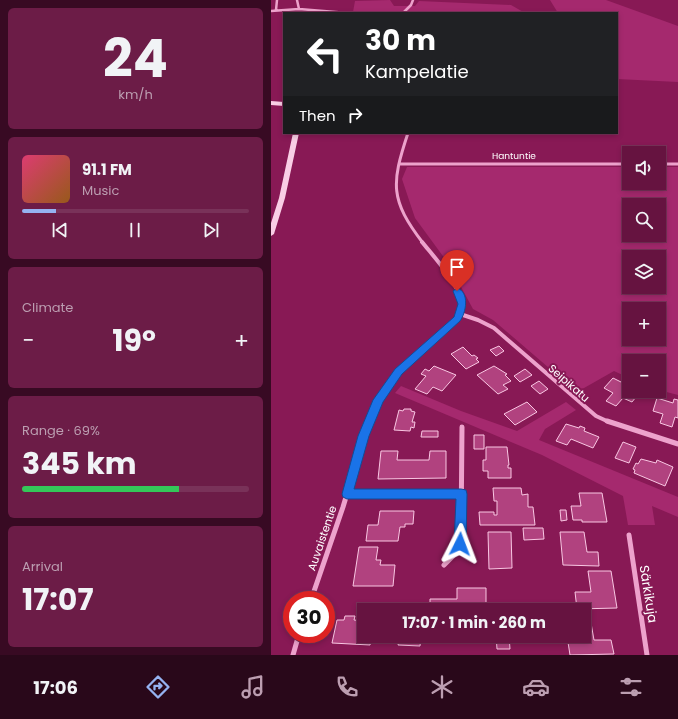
<!DOCTYPE html>
<html lang="en">
<head>
<meta charset="utf-8">
<style>
  :root { --surface:#661340; --page:#6c1c47; --text:#f1f3f6; --muted:#bc9eb1; --line:#793259; --accent:#95b2f1 }
  body { margin:0; font-family:Poppins,sans-serif; background:var(--page); color:var(--text); height:100vh; display:flex; flex-direction:column; font-size:15px; white-space:nowrap }
  * { box-sizing:border-box; margin:0 }
  p { font-size:13px; color:var(--muted) }
  .icon { flex:none; width:22px; height:22px; fill:none; stroke:currentColor; stroke-width:2; stroke-linecap:round; stroke-linejoin:round }
  .map { position:relative; flex:1; overflow:hidden }
  .details { display:flex; flex-direction:column; gap:8px; padding:8px; background:#380a23; width:271px }
  .details>* { flex:none }
  .top-card { position:absolute; left:12px; top:12px; width:335px; height:122px; border-radius:0px; box-shadow:0 2px 6px #0003,0 0 0 1px var(--line); background:#202124; color:#fff; overflow:hidden }
  .controls { position:absolute; left:351px; top:146px; display:grid; gap:8px }
  .controls a { display:grid; place-items:center; width:44px; height:44px; border-radius:0px; background:var(--surface); box-shadow:0 2px 6px #0003,0 0 0 1px var(--line); font-size:20px }
  .speed { position:absolute; left:12px; top:591px; display:flex; gap:8px; font-size:20px; font-weight:700; text-align:center }
  .speed>* { display:grid; place-content:center; width:52px; height:52px; border-radius:50%; background:var(--surface); box-shadow:0 2px 6px #0003,0 0 0 1px var(--line); line-height:1 }
  .speed .limit { border:6px solid #d22; background:#fff; color:#111 }
  .pin { position:absolute; display:grid; place-items:center; width:34px; height:34px; color:#fff; margin:-41px -17px; border-radius:50% 50% 50% 0; rotate:-45deg; box-shadow:0 0 4px #0007 }
  .pin .icon { rotate:45deg }
  .me { position:absolute; width:44px; margin:-22px; rotate:3deg; stroke-linejoin:round; filter:drop-shadow(0 0 3px #0008) }
  .turn { display:flex; align-items:center; gap:14px; height:84px; padding:0 16px; font-size:18px }
  .turn .icon { width:52px; height:52px; stroke-width:2.5 }
  .turn b { display:block; font-size:28px; line-height:34px }
  .then { display:flex; align-items:center; height:38px; padding:0 16px; background:#0003; gap:8px; font-size:15px }
  .big { font-size:30px; font-weight:700; line-height:1.1 }
  .details .widget { flex:1; display:flex; flex-direction:column; justify-content:center; gap:6px; min-width:0; padding:0 14px; border-radius:6px; background:var(--page) }
  .details .dial { align-items:center; gap:0 }
  .dial b { font-size:52px; line-height:1 }
  .song { display:flex; align-items:center; gap:12px }
  .cover { width:48px; height:48px; border-radius:6px; background:linear-gradient(135deg,hsl(340 70% 55%),hsl(30 70% 35%)) }
  .played { height:4px; border-radius:2px; background:linear-gradient(90deg,var(--accent) 15%,var(--line) 15%) }
  .keys { display:flex; justify-content:space-around; direction:ltr }
  .heat { display:flex; justify-content:space-between; align-items:center; font-size:22px; direction:ltr }
  .charge { height:6px; border-radius:3px; background:linear-gradient(90deg,#34c759 69%,var(--line) 0) }
  .trip { position:absolute; left:86px; top:603px; width:234px; height:40px; border-radius:0px; background:var(--surface); box-shadow:0 2px 6px #0003,0 0 0 1px var(--line); font-weight:700; line-height:40px; text-align:center }
  .tabs { display:flex; height:64px; justify-content:space-around; align-items:center; background:#29081a; color:var(--muted) }
  .tabs .icon { width:28px; height:28px }
  .tabs .on { color:var(--accent) }
  .tabs b { font-size:18px; color:var(--text) }
  main { display:flex; flex:1; min-height:0 }
  .map>svg:first-child { display:block }
</style>
</head>
<body>
<main>
<section class="details">
<div class="widget dial"><b>24</b><p>km/h</p></div>
<div class="widget">
<div class="song"><i class="cover"></i><div><b>91.1 FM</b><p>Music</p></div></div>
<div class="played"></div>
<div class="keys"><svg class="icon" aria-label="previous" viewBox="0 0 24 24"><path d="M18 5L8 12l10 7zM5 5v14"/></svg><svg class="icon" aria-label="pause" viewBox="0 0 24 24"><path d="M8 5v14M16 5v14"/></svg><svg class="icon" aria-label="next" viewBox="0 0 24 24"><path d="M6 5l10 7-10 7zM19 5v14"/></svg></div>
</div>
<div class="widget"><p>Climate</p>
<div class="heat"><a>−</a><b class="big">19°</b><a>+</a></div>
</div>
<div class="widget"><p>Range · 69%</p><b class="big">345 km</b><div class="charge"></div></div>
<div class="widget"><p>Arrival</p><b class="big">17:07</b></div>
</section>
<div class="map">
<svg width="407" height="655" viewBox="0 0 407 655">
  <rect width="100%" height="100%" fill="#881955"/>
  <path fill="#a5296e" fill-rule="evenodd" d="M119,0l4,6h21l4,-5 92,4 14,8 -172,-1 2,-11z
    M279,0h56l72,26v56l-61,-3v-66h-59z
    M136,167h222v16h30v-16h19v228l-19,-5v-29h-30v17l-15,-7 -37,21 -84,-72 -20,-11 -25,-46 -33,-45 -13,-39zM358,205h30v30h-30zM358,257h30v30h-30zM358,309h30v30h-30z
    M130,386l60,25 56,20 49,-29 10,8 -31,19 -6,11 139,57v20l-26,-11 3,19h-27l-5,-29 -81,-41 -147,-62z"/>
  <path fill="#b1427f" stroke="#f9c7e3" d="M228,346l5,5 -8,5 -6,-6z
    M192,347l9,9 2,-1 4,3 -2,1 3,3 -13,7 -15,-15z
    M163,366l22,9 -14,16 -9,-4 -6,7 -12,-5 11,-13 -5,-2 4,-5 4,2z
    M223,366l13,8 -2,1 6,6 -8,4 5,4 -10,5 -21,-19z
    M254,369l7,6 -12,7 -6,-6z
    M342,378l16,8v5l11,1 -8,10 -9,-4 -7,8 -10,-5 7,-8 -9,-5z
    M268,381l9,8 -8,5 -9,-8z
    M386,398l16,5 1,-4 4,1v18l-3,-1 -3,10 -12,-4 3,-9 -10,-3z
    M256,402l10,10 -22,13 -11,-11z
    M133,409h7v2l4,1 -3,10h3l-1,6 -3,-1 -1,4 -16,-1 5,-20 4,1z
    M295,424l13,4 1,-2 5,2 -1,3 15,6 -6,11 -22,-9 -4,6 -11,-4z
    M151,431h16v6h-17z
    M203,435h10v14h-10z
    M352,442l13,5 -7,16 -14,-5z
    M215,447h21l2,18h-1v3h3v10h-23v-7h-5v-11h3z
    M110,451h17l-1,9h32l1,-9h16v27l-68,1z
    M370,459l15,4 1,-3 16,7 -8,19 -31,-13 1,-3 -2,-1 3,-6 2,1z
    M222,488h28l1,7 6,-1v13h5l2,18h-55l-1,-13h15v3h3v-14h-3z
    M308,493h23l5,29h-25v-2h-9l-2,-14h10z
    M289,510h6l1,10 -6,1z
    M109,511h34l-1,13h-8v3h-5l-2,14h-32l2,-16h10z
    M252,528h20l1,11 -20,1z
    M217,532h23l1,36 -23,1z
    M289,532h24l3,20h11l1,14 -36,-1z
    M88,547h19l-2,13h5l-1,5h15l-2,21h-40z
    M317,571h23l6,37 -40,1 -2,-17h16z
    M186,588h29v22h-56v-11h27z
    M74,616h10l-1,4 10,1v15h8l-2,9 -38,-2 5,-23h7z
    M313,623h7l3,17h17l3,14 -44,1 -3,-19h17z
    M129,636h21l-1,10 -22,-1z
    M225,636h13l1,13h-13z"/>
  <g fill="none" stroke-linecap="round" stroke-linejoin="round">
    <path stroke="#eda2cc" stroke-width="2.5" d="M26,0l2,9
      M5,10l1,-10
      M0,11l28,-2 49,4
      M132,13l8,-8 2,-5"/>
    <path stroke="#eda2cc" stroke-width="3" d="M137,133c-17,51 -18,67 15,110
      M128,164h230
      M388,164h19"/>
    <path stroke="#eda2cc" stroke-width="4" d="M189,314l18,6 16,8 102,88 13,6
      M98,422c7,-20 18,-38 32,-54 13,-14 59,-42 61,-59 3,-19 -28,-52 -40,-67"/>
    <path stroke="#eda2cc" stroke-width="5" d="M336,421l71,23
      M76,494h114
      M358,535l18,120
      M173,565l12,-12 5,-16 1,-110
      M40,600l32,-93 26,-86
      M22,655l6,-21"/>
    <path fill="#f9cee5" fill-rule="evenodd" d="M0,101l13,1v4l-13,-1z
      M22,133h6l-14,65 -11,36 -3,2v-13l8,-25z"/>
  </g>
  <path fill="#1a73e8" stroke="#114b97" d="M186,288c13,4 9,25 3,33l-58,53 -19,28 -14,34 -15,53h107l5,1 1,4 -1,50 -1,4 -5,1 -4,-1 -2,-4 2,-45h-109l-4,-2 -1,-3 16,-58 15,-36 22,-31 59,-52 4,-13 -5,-13z"/>
  <g text-anchor="middle" stroke-width="4" stroke-linejoin="round" paint-order="stroke">
    <g font-size="9" fill="#fff" stroke="#881955">
      <text x="243" y="159">Hantuntie</text>
    </g>
    <g font-size="11" fill="#fff" stroke="#881955">
      <text transform="translate(298 383) rotate(41)" y="4">Seipikatu</text>
      <text transform="translate(51 538) rotate(-71)" y="4">Auvaistentie</text>
    </g>
    <g font-size="13" fill="#fff" stroke="#881955">
      <text transform="translate(378 594) rotate(81)" y="5">Särkikuja</text>
    </g>
  </g>
</svg>
<div class="controls">
<a><svg class="icon" aria-label="sound" viewBox="0 0 24 24"><path d="M4 9h4l5-4v14l-5-4H4zM17 9q2 3 0 6"/></svg></a>
<a><svg class="icon" aria-label="search" viewBox="0 0 24 24"><circle cx="10" cy="10" r="6"/><path d="M15 15l6 6"/></svg></a>
<a><svg class="icon" aria-label="layers" viewBox="0 0 24 24"><path d="M12 4l9 5-9 5-9-5zM3 14l9 5 9-5"/></svg></a>
<a>+</a>
<a>−</a>
</div>
<div class="speed"><div class="limit">30</div></div>
<div class="pin" style="left:186px;top:291px;background:#d93025"><svg class="icon" aria-label="arrive" viewBox="0 0 24 24"><path d="M6 21V4h12l-3 4 3 4H6"/></svg></div>
<svg class="me" style="left:189px;top:544px" viewBox="-20 -20 40 40"><path d="M0-17L14 15 0 8-14 15z" fill="#1a73e8" stroke="#fff" stroke-width="4"/></svg>
<div class="trip">17:07 · 1 min · 260 m</div>
<div class="top-card">
<div class="turn"><svg class="icon" aria-label="left" viewBox="0 0 24 24"><path d="M17 20v-9H6M10 6l-5 5 5 5"/></svg><div><b>30 m</b>Kampelatie</div></div>
<div class="then">Then<svg class="icon" aria-label="right" viewBox="0 0 24 24"><path d="M7 20v-9h11M14 6l5 5-5 5"/></svg></div>
</div>
</div>
</main>
<nav class="tabs">
<b>17:06</b>
<svg class="icon on" aria-label="directions" viewBox="0 0 24 24"><path d="M12 3l9 9-9 9-9-9zM9 14v-3h6M13 9l2 2-2 2"/></svg>
<svg class="icon" aria-label="music" viewBox="0 0 24 24"><path d="M9 18V5l10-2v13"/><circle cx="6" cy="18" r="3"/><circle cx="16" cy="16" r="3"/></svg>
<svg class="icon" aria-label="phone" viewBox="0 0 24 24"><path d="M5 4h4l2 5-3 2q2 4 5 5l2-3 5 2v4C11 20 4 13 5 4z"/></svg>
<svg class="icon" aria-label="climate" viewBox="0 0 24 24"><path d="M12 3v18M4 7l16 10M4 17L20 7"/></svg>
<svg class="icon" aria-label="car" viewBox="0 0 24 24"><path d="M5 17H2v-5l4-1 3-4h7l3 4 3 1v5h-3M9 17h6M6 11h13"/><circle cx="7" cy="17" r="2"/><circle cx="17" cy="17" r="2"/></svg>
<svg class="icon" aria-label="filters" viewBox="0 0 24 24"><path d="M4 7h16M4 17h16"/><circle cx="9" cy="7" r="2"/><circle cx="15" cy="17" r="2"/></svg>
</nav>
</body>
</html>
